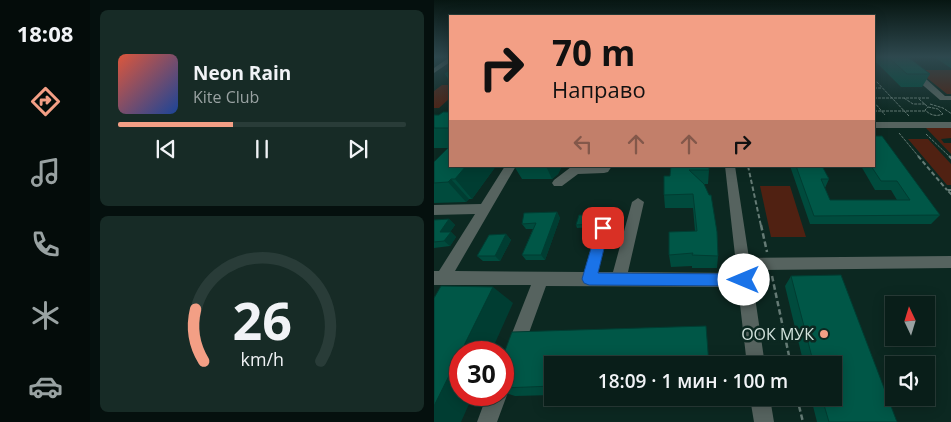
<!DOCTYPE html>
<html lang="ru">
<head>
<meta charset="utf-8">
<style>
  :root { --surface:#091e19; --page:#172b26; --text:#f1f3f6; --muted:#99a2a2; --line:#293c38; --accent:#f39f85 }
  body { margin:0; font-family:"Open Sans",sans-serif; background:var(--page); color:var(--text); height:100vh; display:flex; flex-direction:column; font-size:19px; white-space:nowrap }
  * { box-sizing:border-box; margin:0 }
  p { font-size:16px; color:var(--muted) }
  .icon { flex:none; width:28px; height:28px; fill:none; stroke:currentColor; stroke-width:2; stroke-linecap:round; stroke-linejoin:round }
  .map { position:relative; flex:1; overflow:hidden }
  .sheet { display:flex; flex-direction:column; gap:10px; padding:10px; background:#05100e; width:344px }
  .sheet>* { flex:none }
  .banner { position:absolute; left:15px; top:15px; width:426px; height:152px; border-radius:0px; box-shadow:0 2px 12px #0003,0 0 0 1px var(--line); background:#f39f85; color:#111; overflow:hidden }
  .needle { width:32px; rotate:356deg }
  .controls { position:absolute; left:451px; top:296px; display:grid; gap:10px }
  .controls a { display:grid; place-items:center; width:50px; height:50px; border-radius:0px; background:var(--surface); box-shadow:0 2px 12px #0003,0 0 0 1px var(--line); font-size:25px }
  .speed { position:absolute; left:15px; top:341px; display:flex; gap:10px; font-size:25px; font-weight:700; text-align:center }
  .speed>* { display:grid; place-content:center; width:65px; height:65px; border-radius:50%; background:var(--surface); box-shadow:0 2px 12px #0003,0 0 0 1px var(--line); line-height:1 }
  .speed .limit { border:8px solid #d22; background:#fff; color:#111 }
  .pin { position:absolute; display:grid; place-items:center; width:42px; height:42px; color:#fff; margin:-21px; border-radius:10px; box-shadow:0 2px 8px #0006 }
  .me { position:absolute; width:55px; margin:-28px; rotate:270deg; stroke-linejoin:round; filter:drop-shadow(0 0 4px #0008) }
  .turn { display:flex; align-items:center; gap:18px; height:105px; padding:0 20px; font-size:22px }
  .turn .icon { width:65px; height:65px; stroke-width:2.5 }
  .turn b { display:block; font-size:35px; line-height:42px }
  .lanes { display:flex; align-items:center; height:48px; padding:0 20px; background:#0003; justify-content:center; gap:25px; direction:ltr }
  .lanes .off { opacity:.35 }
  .sheet .tile { flex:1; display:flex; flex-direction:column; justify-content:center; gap:8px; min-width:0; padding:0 18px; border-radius:8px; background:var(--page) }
  .sheet .dial { align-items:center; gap:0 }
  .dial svg { height:130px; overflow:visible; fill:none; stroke:var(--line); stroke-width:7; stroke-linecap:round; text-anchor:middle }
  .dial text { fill:var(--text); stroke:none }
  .song { display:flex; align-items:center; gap:15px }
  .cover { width:60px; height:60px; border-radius:8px; background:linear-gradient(135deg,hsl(10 70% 55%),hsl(220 70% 35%)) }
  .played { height:5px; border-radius:2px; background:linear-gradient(90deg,var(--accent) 40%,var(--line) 40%) }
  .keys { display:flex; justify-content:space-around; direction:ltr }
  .trip { position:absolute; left:110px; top:356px; width:298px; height:50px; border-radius:0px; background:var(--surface); box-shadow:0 2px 12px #0003,0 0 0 1px var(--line); font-weight:600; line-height:50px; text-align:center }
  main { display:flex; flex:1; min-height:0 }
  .tab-bar { display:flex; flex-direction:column; width:90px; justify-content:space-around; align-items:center; background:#040c0a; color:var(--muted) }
  .tab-bar .icon { width:35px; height:35px }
  .tab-bar .current { color:var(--accent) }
  .tab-bar b { font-size:22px; color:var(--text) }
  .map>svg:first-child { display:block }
</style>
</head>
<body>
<main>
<nav class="tab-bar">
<b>18:08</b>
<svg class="icon current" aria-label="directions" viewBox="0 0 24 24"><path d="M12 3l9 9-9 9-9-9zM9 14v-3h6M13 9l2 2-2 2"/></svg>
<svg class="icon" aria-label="music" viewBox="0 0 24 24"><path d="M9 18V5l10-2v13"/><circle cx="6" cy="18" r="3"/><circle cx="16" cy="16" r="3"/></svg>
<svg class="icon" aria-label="phone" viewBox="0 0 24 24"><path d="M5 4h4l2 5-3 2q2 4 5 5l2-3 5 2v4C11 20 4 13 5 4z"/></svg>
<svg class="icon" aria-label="climate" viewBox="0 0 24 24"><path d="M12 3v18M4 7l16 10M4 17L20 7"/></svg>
<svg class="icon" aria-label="car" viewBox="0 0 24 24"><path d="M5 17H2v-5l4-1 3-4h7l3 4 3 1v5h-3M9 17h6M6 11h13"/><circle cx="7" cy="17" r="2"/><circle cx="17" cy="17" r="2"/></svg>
</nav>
<section class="sheet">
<div class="tile">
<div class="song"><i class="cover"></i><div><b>Neon Rain</b><p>Kite Club</p></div></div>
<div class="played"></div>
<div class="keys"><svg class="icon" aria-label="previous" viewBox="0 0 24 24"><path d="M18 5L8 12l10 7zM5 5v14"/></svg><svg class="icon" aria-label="pause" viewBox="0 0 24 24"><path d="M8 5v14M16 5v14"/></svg><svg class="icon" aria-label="next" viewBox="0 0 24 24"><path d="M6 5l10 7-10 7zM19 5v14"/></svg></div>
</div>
<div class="tile dial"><svg viewBox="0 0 100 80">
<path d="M14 69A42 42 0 1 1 86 69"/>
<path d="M14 69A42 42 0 0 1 9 37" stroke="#f39f85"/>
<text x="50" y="56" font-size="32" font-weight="700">26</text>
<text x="50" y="72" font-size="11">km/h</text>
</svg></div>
</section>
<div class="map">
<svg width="518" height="422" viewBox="0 0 518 422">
  <rect width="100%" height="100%" fill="#0c2821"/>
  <path fill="#502112" d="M483,70h34v24h-4z
    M8,85h8v13l-11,10h-5v-17z
    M492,128h25v10l-10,1 3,4h7v11z
    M474,139h20l23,25v21h-4z
    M326,186h30l16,51h-35z"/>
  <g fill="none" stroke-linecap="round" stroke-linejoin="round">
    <path stroke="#657b75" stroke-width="1" stroke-dasharray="3 1" stroke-linecap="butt" d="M440,79l35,37
      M440,88h8
      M440,98h55
      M470,98l9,6h12
      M485,99l9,8
      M440,102l11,13
      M496,104l13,4 9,6
      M494,107l10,2 5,5c-7,3 -13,1 -18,-4z
      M440,111h51
      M465,133l20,24
      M492,134l24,23"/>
    <path stroke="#657b75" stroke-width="2" stroke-dasharray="4.5 2.5" stroke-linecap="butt" d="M484,156l29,34
      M515,156l3,3
      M314,166l13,60
      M518,190h-5l5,5"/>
    <path stroke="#657b75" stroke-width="2.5" stroke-dasharray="5.5 3" stroke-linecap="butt" d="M327,225l6,27
      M338,276l19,89
      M363,398l6,24"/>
    <path fill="#56635f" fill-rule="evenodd" d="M16,57v5l-16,11v-5z
      M476,70h6l29,26h7v4h-12l-30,-26z
      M440,122h78v6h-78z
      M71,166h11l-61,105 129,1 18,-61 2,-3h8l2,3 -16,61h15l19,-70 6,-4 6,4 -16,70 109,1 -12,-107h10l14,92 203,-2v12l-201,2 14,95h-18l-9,-78 -192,-1 -24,66 -6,3 -6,-3 -3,-6 24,-61h-97v-14h5l36,-57 -41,1v-10l47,-1z
      M145,166h33l-4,6 -4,1 -26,1 -16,12h-8l-2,-3 2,-3 17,-13z
      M69,388l4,7 -10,27h-20l10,-27h16z
      M316,398h20l4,24h-20z"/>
  </g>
  <path fill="#004b3d" d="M440,57h34l22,17 -8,13h-21l-24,-24h-3z
    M502,57h16v12l-16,-11z
    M16,70v12l-5,-8z
    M16,112v54h46l-24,33h-3l-3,3 -32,1v-41l14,-14h-14v-33h5z
    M440,136l66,79 -9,9h-121l-20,-58h32l7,13 -4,9 5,12h67l-6,-10h-16l-14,-24h13z
    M80,166h46l1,2 -3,6 -6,5h-30z
    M237,166l38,4 -1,14h-4l14,72 -1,12h-25v-2l-21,1 -2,-12 26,-24 -2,-23h-28l-1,-13 6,-19z
    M123,212l3,6 -15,42h-19l-4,-5 11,-26h-7l-4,-5z
    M162,218l-2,9 -17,1 -1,-3z
    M15,219l6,6 -5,7h1l5,5 -6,9 -16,2v-28z
    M72,234l5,6 -11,21h-17l-6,-5z
    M357,276l106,146h-80l-6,-24h22v-33h-29l-19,-79z
    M69,356l50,9v30l-38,1 -12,-4z"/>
  <path fill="#003d32" d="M0,57h5l-5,3z
    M32,166h30l-24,33 -17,-20z
    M112,166h14l1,2 -3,6 -6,5z
    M17,179l18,20 -3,3 -18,-20z
    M123,212l3,6 -15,42 -4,-5z
    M161,215l1,3 -2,9 -2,-3z
    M15,219l6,6 -9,13 -6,-6z
    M17,232l5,5 -6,9 -6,-5z
    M72,234l5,6 -11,21 -5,-5z
    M59,287l20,16 -22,49h-30z
    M26,353v42h13l-12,27h-27v-16z"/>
  <path fill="#005747" stroke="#003d32" d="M454,57h20l22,17h-23z
    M16,70v4h-5z
    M9,112h7v16h-16v-13h5z
    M440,136h8l58,79 -126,1 -18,-50h26l7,13h-8l9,21h80l-13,-19h-16l-10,-15h3z
    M16,146v20h16l-11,13h-4l-3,3 -14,1v-21z
    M237,166h38v4h-20l15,14 5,11h2l6,37 1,24 -26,-1 1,-2 -24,2v-23l28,-1 -4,-37 -29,1v-19h6z
    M123,212l-16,43h-19l14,-32 -14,1 2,-11z
    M145,215h16l-3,9 -16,1z
    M15,219l-9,13h11l-7,9 -10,1v-22z
    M72,234l-11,22h-18l12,-21z
    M407,275l56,147h-68l-7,-24h11v-33h-19l-23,-89z
    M7,286l52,1 -59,119v-108z
    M272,326l3,39h-156v21l-50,2v-32l9,-24z"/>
  <linearGradient id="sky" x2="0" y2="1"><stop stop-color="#071612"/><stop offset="0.49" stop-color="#2e484e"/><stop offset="1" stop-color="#2e484e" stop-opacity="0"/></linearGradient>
  <rect width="518" height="116" fill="url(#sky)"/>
  <path fill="#1a73e8" stroke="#114b97" d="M169,223l4,2 2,3 -11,45 146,1 5,1 2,5 -2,4 -5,2 -155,-1 -5,-2 -2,-4 15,-51 2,-3z"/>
  <circle fill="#f39f85" stroke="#0c2821" stroke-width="2" cx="390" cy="334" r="5"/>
  <g text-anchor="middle" stroke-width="5" stroke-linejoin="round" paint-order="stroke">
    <g font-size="16" fill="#d2e2dc" stroke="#0c2821" text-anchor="end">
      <text x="380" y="340">ООК МУК</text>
    </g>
  </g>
</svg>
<div class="controls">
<a><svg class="needle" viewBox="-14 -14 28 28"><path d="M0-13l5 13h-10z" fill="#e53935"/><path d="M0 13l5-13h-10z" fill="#99a2a2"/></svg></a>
<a><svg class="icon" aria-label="sound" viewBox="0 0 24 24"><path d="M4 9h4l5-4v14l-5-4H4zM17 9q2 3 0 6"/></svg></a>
</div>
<div class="speed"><div class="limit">30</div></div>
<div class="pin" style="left:169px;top:228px;background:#d93025"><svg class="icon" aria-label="arrive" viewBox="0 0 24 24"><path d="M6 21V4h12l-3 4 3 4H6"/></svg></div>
<svg class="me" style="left:310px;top:280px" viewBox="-20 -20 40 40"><circle r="19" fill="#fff"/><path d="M0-13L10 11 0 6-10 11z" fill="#1a73e8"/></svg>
<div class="trip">18:09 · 1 мин · 100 m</div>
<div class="banner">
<div class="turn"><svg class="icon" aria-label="right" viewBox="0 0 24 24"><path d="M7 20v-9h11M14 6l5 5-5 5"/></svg><div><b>70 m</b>Направо</div></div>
<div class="lanes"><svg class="icon off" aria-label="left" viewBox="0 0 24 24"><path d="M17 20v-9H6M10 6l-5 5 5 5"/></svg><svg class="icon off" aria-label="ahead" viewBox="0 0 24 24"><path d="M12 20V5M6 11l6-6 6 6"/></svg><svg class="icon off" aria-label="ahead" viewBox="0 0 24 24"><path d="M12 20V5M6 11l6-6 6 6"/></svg><svg class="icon" aria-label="right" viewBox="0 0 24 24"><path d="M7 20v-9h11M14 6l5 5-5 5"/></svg></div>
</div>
</div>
</main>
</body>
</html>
